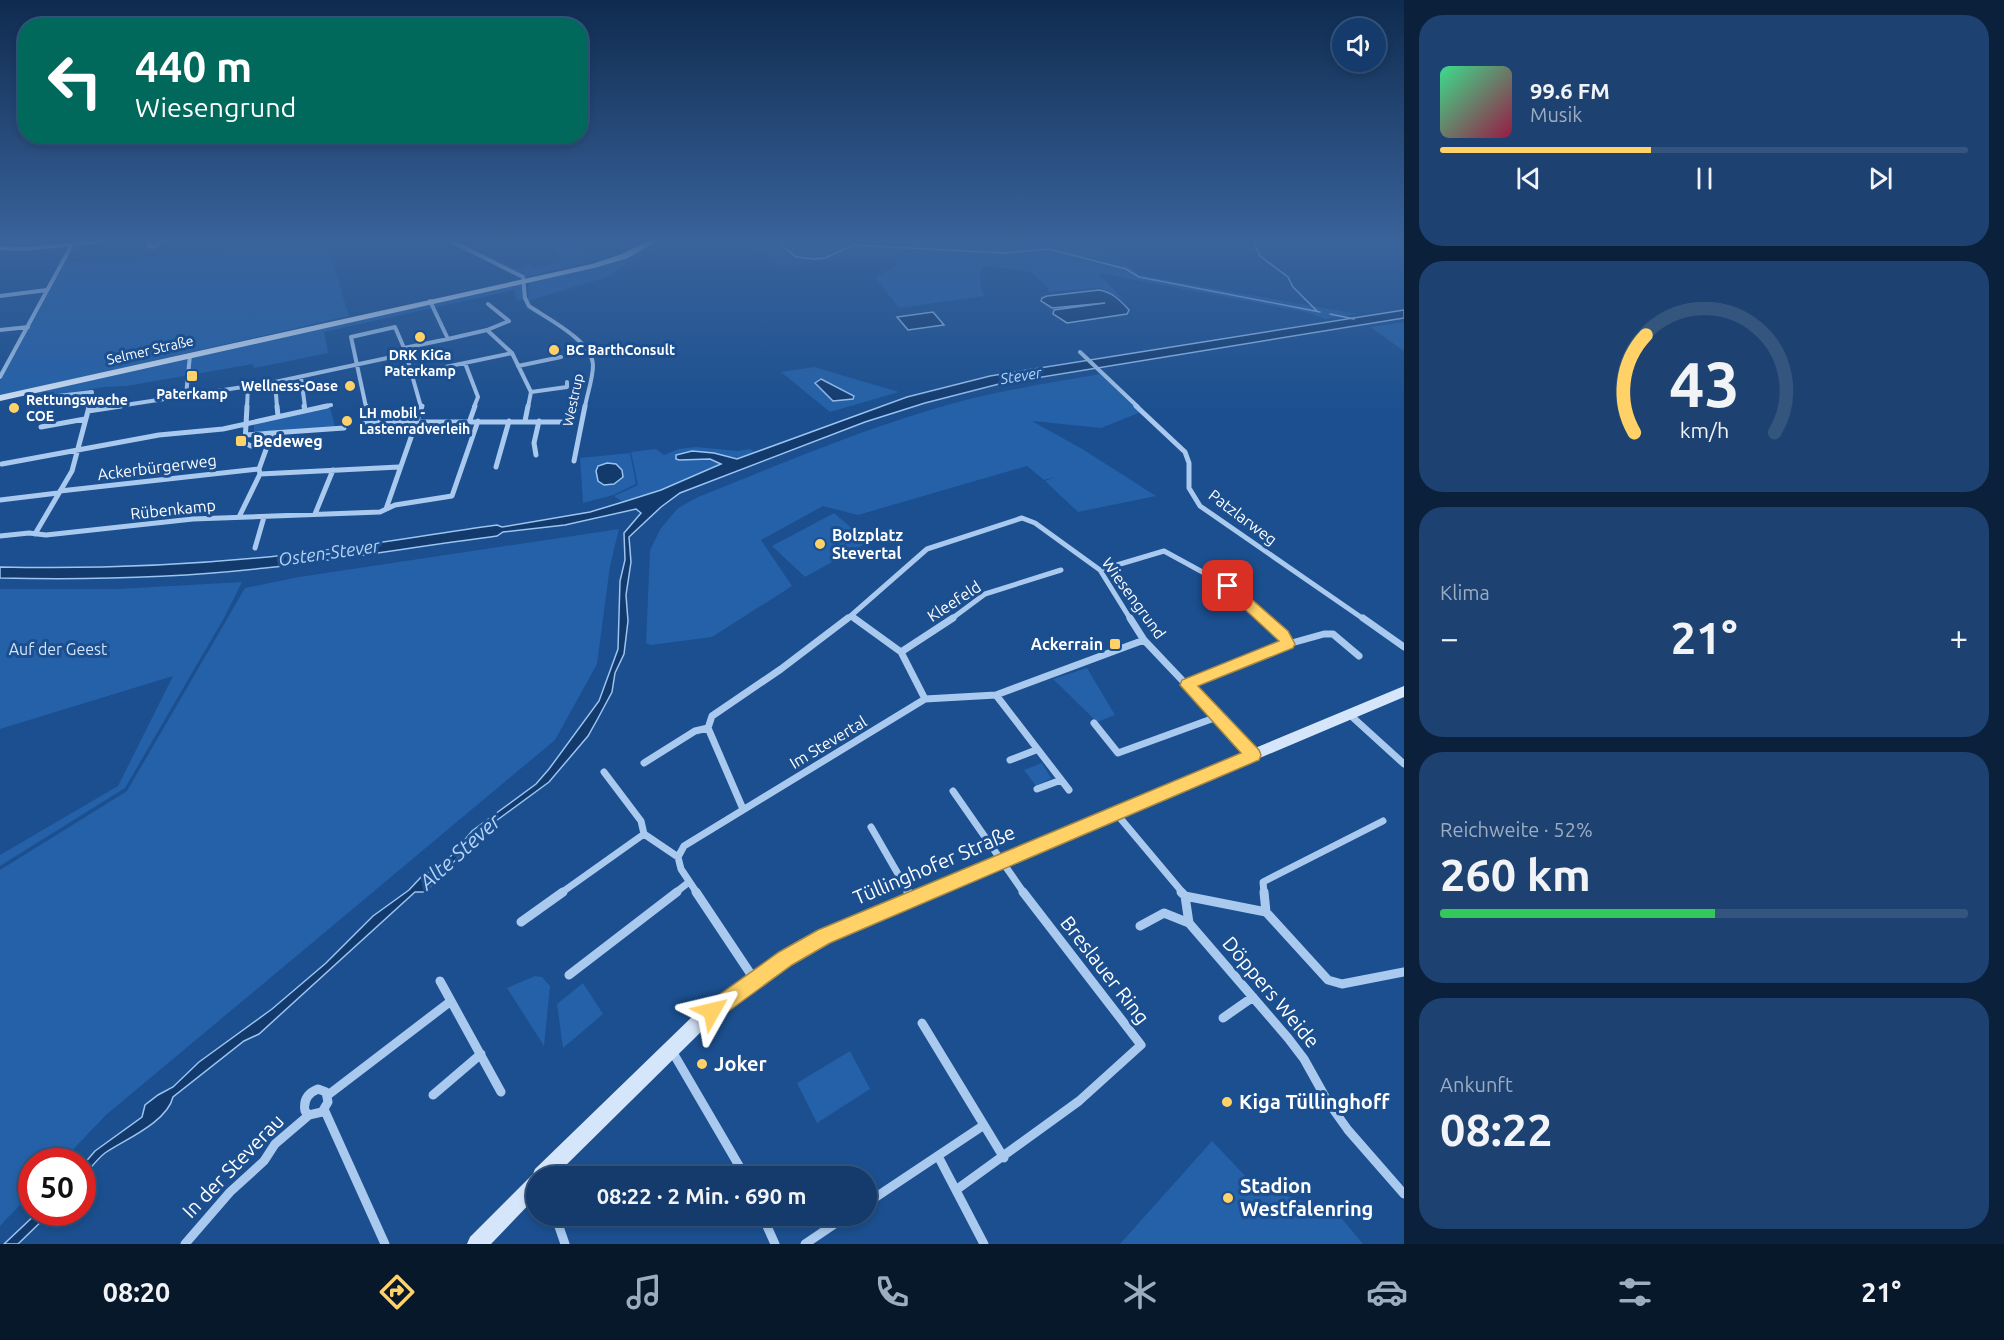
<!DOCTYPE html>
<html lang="de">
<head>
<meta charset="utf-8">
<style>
  :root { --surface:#143b6b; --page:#1d4271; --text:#f1f3f6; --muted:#9dadc1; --line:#33557e; --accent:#ffd166 }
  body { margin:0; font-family:Ubuntu,sans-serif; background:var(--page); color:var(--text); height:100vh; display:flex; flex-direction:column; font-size:22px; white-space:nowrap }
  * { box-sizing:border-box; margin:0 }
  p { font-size:20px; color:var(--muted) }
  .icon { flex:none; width:33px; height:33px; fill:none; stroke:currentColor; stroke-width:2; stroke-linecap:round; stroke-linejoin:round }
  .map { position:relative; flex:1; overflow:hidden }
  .drawer { display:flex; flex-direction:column; gap:15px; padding:15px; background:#0b203b; width:600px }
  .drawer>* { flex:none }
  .guide { position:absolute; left:18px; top:18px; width:570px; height:126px; border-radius:24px; box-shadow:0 3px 9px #0003,0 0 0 2px var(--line); background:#00695c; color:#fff; overflow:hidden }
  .controls { position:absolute; left:1332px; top:18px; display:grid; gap:12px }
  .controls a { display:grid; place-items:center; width:54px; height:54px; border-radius:50%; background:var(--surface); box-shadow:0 3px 9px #0003,0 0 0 2px var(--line); font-size:30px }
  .speed { position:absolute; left:18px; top:1148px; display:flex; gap:12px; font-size:30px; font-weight:700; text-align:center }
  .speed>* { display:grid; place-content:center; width:78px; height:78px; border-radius:50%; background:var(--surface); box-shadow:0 3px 9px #0003,0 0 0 2px var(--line); line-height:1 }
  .speed .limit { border:9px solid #d22; background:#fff; color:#111 }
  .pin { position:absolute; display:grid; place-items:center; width:51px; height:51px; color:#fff; margin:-26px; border-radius:12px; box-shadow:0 3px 9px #0006 }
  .me { position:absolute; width:66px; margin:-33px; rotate:53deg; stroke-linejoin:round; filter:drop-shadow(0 0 4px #0008) }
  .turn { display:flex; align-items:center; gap:21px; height:126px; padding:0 18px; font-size:27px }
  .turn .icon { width:78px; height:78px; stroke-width:2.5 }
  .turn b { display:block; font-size:42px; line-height:51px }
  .big { font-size:45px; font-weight:700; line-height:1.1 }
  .drawer .tile { flex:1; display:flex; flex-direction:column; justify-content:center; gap:9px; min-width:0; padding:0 21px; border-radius:24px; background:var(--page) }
  .drawer .dial { align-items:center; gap:0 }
  .dial svg { height:156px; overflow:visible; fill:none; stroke:var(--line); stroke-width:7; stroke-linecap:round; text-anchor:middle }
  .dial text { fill:var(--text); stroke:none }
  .song { display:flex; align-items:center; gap:18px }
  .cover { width:72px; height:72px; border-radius:9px; background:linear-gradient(135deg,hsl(150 70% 55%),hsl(340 70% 35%)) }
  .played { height:6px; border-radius:3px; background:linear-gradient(90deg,var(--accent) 40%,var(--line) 40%) }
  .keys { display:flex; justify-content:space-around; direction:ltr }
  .heat { display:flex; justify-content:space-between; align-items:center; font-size:33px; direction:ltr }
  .charge { height:9px; border-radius:4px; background:linear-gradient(90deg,#34c759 52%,var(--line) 0) }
  .trip { position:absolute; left:526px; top:1166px; width:351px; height:60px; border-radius:30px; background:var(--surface); box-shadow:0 3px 9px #0003,0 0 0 2px var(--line); font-weight:700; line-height:60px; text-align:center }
  .menu { display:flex; height:96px; justify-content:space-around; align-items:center; background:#08182b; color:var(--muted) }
  .menu .icon { width:42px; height:42px }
  .menu .on { color:var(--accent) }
  .menu b { font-size:27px; color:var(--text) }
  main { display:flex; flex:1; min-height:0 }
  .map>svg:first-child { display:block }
</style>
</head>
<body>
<main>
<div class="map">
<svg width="1404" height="1244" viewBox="0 0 1404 1244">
  <rect width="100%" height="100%" fill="#1b4f8f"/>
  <path fill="#2461a8" d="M229,241h97l23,75 -349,80v-15l65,-118 161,-12z
    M750,241h228l101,6 -1,-6h15l24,15 21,19 220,39 -33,5 -15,-6 -212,-40 25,26 -23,-11 -52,4v-4l-17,-16 -40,-6 -9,1c-4,12 -2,18 2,29l-85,12 -23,-30 20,-13 -5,-3 -53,-2 -56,6 -32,-21z
    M559,242l50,15 -83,20 -13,-7 17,-7 6,5 27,-8 -15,-15z
    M656,246l-49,31 -79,24 1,-21z
    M524,281l-1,19h-6l-3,-10 -190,42 4,21 -74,15 -1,-4 -127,22 -22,1 -67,11 2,-8z
    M1404,322v29l-34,-24z
    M814,367l85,25 -69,20 -49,-40z
    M1100,374l41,38 -40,16 -69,-7 52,29 72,46 -78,16 -33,-31 10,-4 -11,3 -17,-14 -169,49 -35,-9 -62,34 31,46 -80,51 -61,8 -5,-2 4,-93 11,-22 17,-20 20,-11c83,-33 164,-68 249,-92 50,-14 101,-22 153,-31z
    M330,407l5,20 -81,5v-7l4,-3z
    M696,447l42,4 12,-2 4,3 -17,7 -23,-6 -22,-2 -8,9 26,-1 12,5 -60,26 -39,12 -9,-6 24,-11 -7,-33 25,-3 8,6 15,-6z
    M630,453l6,31 -23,11 -30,8 -3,-45z
    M834,513l34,29 -63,35 -33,-31z
    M619,529l-9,37 -13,98 -42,76 -449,375 -44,46h-30l-1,32 -31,33v-356l127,-79 118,-203 54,-11z
    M242,582l-18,36 -99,170 -125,78v-11l118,-69 55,-110 -173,53v-140h118z
    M1087,668l28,47 -18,7 -44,-43z
    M1042,763l9,15 -15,8 -12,-16z
    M535,976l7,1 8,9 -6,60 -37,-58z
    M583,983l20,31 -40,34 -6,-44z
    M850,1051l20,38 -53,34 -20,-40z
    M1212,1141l40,42 86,31 25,30h-243z"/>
  <path fill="#123a6d" stroke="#9cc4f0" stroke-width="1.5" d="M1099,290c13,2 21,10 30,20l-2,4 -60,9 -14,-9 1,-4 51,-7 -53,5 -11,-7 1,-3 5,-2z
    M1404,310v8l-405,66 -74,19 -60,19 -185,71 -19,14 -32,30 2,25 -5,33 2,26 -4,33 -9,19 -3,19 -15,28 -9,16 -39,46 -64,47 -60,63h-10l-156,142 -15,7 -71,56c-6,25 -47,42 -68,56 -8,6 -15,16 -22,24v-12l12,-14 47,-34 3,-12 13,-10 15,-8 26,-25 73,-53 54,-46 47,-47 36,-26 15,-16 13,-5 15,-14 20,-24 64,-47 13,-15 50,-68 19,-52 2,-68 5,-21 -1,-27 17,-20 -5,-4 -71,16 -62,7 -6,4c-77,10 -154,23 -232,32 -88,10 -176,12 -265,10v-11c85,2 171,-1 256,-9 81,-7 161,-22 241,-33l5,2 88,-15 33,-10 38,-12 60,-26 -11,-5 -31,1 -3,-1v-4l16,-4 22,2 23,6 170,-62 83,-21z
    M933,312l11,13 -36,5 -11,-13z
    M821,379l33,17 -1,3 -20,2 -18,-18z
    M607,463l9,1 6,6 1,7 -9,7 -10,1 -6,-4 -2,-10 2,-5z
    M38,1212h13l-33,32h-14z"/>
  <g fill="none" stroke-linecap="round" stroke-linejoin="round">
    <path stroke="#9cc4f0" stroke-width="1.5" d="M777,241l19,16 19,2 10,-1 28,-13 151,8 45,-4 77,20 13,8 181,35
      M1253,241l7,15 28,21 5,10 24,24
      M1330,314l24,5"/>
    <path stroke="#a9c9ee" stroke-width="4" d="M150,241l-1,5 4,1 10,-6
      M451,241l72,36 2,21 4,8c19,13 63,35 64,59 0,14 -6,29 -8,42
      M0,248l24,1 79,-8
      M0,296l47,-6
      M488,304l21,17
      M0,330l28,-3
      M487,330l22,-9
      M448,339l39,-9 25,23 19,39 -3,15
      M1080,352l58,55
      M406,354l15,53
      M465,363l13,34 -4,10
      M518,366l43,-9
      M412,374l100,-21
      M0,377l74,-136
      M301,377l4,30
      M275,382l2,25
      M531,392l36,-5v-5
      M186,395l4,-40
      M58,396l34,-4 -3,15
      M112,407l163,-25 131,-28 -2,-6 44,-9 -18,-38
      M247,407l1,-21
      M321,407l10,-2
      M366,407l-15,-70 44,-10 9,21"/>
    <path stroke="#a9c9ee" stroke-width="5" d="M247,406l-2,37 6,3 17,-2
      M277,406l1,10
      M304,406l1,5
      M366,406l-4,16h206
      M1136,406l49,46 4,11v25l11,18 165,114
      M88,411l1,-5
      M470,420l5,-14
      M525,421l3,-15
      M41,427l44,-8
      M272,433l72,-5
      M536,455l-2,-12 5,-22
      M574,461l11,-55
      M2,464l157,-29 64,-6 104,-23
      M496,467l13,-46
      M260,474l139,-7
      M60,491l199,-22
      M0,500l58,-7
      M386,509l36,-103
      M315,514l18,-44
      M239,517l21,-43 -1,-5 13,-36 -26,2
      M35,534l37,-63 16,-60 33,-5
      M0,536l29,-3 17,2 147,-16 187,-7 15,-7 57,-9 26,-75
      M255,548l9,-31
      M1100,570l64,-19 64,35 37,34
      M851,616l5,4
      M846,620l81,-71 95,-31 13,5 65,47 31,50
      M950,620l35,-26 76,-24"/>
    <path stroke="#a9c9ee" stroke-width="7" d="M854,618l47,34 24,47
      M1130,618l14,22 109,115
      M1363,618l41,29
      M1288,644l36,-10h9l26,22
      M901,652l52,-34
      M1187,685l101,-41 -1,-4 -24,-22
      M996,695l73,95
      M1349,714l55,50
      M1094,723l24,30 99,-36
      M708,728l4,-12 69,-47 67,-51
      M708,728l35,81
      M1010,760l26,-10
      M644,763l51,-32 13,-3
      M604,772l37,49 3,13
      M1037,789l24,-9
      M953,791l71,102
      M1115,812l68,81
      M871,827l38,66
      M561,893l83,-59 34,23
      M675,893l14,-11
      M697,893l-16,-24 -3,-12 6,-11 241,-147 71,-4 148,-55
      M1264,893l-1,-11 120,-61"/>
    <path stroke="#a9c9ee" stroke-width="9" d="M696,892l58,87
      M908,892l3,5
      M1181,892l4,4 81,16 62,68 14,4 62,-12
      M1264,892l2,20
      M1185,896l4,27 99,115 16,21 24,43 20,28 56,64
      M521,922l42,-30
      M1140,926l24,-13 25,10
      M569,975l108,-83
      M440,981l11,20
      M1223,1018l30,-21
      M922,1023l82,135
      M672,1051l73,125
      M318,1089l8,3 2,10 -6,10 -13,3 -4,-4c-2,-11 3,-18 13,-22z
      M328,1095l123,-94 50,91
      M433,1095l48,-41
      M324,1109l61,135
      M938,1156l46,88
      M956,1190l123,-89 62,-56 -118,-153
      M867,1203l117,-78
      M555,1215l10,29
      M762,1215l13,29
      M185,1244l45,-52 34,-31 11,-17 34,-29
      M805,1244l43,-29"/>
    <path fill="#d6e6fa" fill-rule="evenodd" d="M648,241h9l-29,17 -34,10 -594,133v-6l592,-131 30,-10z
      M1404,686v11l-487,206 -106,49 -51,34 -52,39 -153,151h-18v20l-46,48h-24l3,-7 63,-63 2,-5 161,-156 52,-39 51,-34 108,-47z"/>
  </g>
  <linearGradient id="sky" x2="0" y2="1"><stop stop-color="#0f2b4f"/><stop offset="0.58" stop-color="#39639b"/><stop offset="1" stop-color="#39639b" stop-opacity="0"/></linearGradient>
  <rect width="1404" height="415" fill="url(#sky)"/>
  <path fill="#ffd166" stroke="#a68842" stroke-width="1.5" d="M1228,581l5,2 55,48 7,13 -2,4 -95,38 61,64 2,5 -2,5 -429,183 -38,22 -73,53 -7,3 -7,-3 -2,-7 2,-6 74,-53 39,-22 423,-177 -61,-68 2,-5 97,-39 -55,-51 -2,-4 2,-3z"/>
  <g fill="#ffd166" stroke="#1b4f8f" stroke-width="2">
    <circle cx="420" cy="337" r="6"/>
    <circle cx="554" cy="350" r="6"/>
    <rect x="186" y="370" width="12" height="12" rx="3"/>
    <circle cx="350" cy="386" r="6"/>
    <circle cx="14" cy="408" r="6"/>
    <circle cx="347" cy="421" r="6"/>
    <rect x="235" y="435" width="12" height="12" rx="3"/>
    <circle cx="820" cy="544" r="6"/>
    <rect x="1109" y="638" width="12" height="12" rx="3"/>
    <circle cx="702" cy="1064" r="6"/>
    <circle cx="1227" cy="1102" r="6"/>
    <circle cx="1228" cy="1198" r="6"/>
  </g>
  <g text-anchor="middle" stroke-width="6" stroke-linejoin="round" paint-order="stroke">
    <g font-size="14" fill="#fff" stroke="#1b4f8f">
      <text transform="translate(150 350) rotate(-13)" y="5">Selmer Straße</text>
      <text transform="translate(573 400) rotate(-78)" y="5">Westrup</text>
    </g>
    <g font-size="14" font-weight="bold" fill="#fff" stroke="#1b4f8f" text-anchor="start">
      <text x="566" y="355">BC BarthConsult</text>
      <text x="420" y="360" text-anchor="middle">DRK KiGa<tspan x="420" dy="16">Paterkamp</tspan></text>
      <text x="338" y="391" text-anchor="end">Wellness-Oase</text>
      <text x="192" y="399" text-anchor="middle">Paterkamp</text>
      <text x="26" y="405">Rettungswache<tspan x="26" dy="16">COE</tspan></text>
      <text x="359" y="418">LH mobil -<tspan x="359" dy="16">Lastenradverleih</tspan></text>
    </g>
    <g font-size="15" font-style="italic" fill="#b5d3f5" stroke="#1b4f8f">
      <text transform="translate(1021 376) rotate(-9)" y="5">Stever</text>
    </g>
    <g font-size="16" font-weight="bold" fill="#fff" stroke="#1b4f8f" text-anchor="start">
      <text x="253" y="447">Bedeweg</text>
      <text x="832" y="541">Bolzplatz<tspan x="832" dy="18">Stevertal</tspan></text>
      <text x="1103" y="650" text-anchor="end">Ackerrain</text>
    </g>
    <g font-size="16" fill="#fff" stroke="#1b4f8f">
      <text transform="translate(157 467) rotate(-7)" y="6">Ackerbürgerweg</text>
      <text transform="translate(173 509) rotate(-6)" y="6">Rübenkamp</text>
      <text transform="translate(1243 517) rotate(37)" y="6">Patzlarweg</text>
      <text transform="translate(1134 598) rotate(54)" y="6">Wiesengrund</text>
      <text transform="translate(954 601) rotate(-33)" y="6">Kleefeld</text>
      <text transform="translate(828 742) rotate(-31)" y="6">Im Stevertal</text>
    </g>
    <g font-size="16" fill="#cfe3fa" stroke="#1b4f8f">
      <text x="58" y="655">Auf der Geest</text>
    </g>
    <g font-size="18" font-style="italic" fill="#b5d3f5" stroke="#1b4f8f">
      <text transform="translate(329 553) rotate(-8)" y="6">Osten-Stever</text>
    </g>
    <g font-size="20" fill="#fff" stroke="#1b4f8f">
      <text transform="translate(934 865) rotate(-23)" y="7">Tüllinghofer Straße</text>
      <text transform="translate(1105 970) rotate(52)" y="7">Breslauer Ring</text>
      <text transform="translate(1271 992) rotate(50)" y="7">Döppers Weide</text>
      <text transform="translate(233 1166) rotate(-46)" y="7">In der Steverau</text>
    </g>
    <g font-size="20" font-weight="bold" fill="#fff" stroke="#1b4f8f" text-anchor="start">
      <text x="714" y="1071">Joker</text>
      <text x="1239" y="1109">Kiga Tüllinghoff</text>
      <text x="1240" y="1193">Stadion<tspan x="1240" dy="23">Westfalenring</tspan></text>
    </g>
    <g font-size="21" font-style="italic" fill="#b5d3f5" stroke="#1b4f8f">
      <text transform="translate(460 852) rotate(-42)" y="7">Alte Stever</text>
    </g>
  </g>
</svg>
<div class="controls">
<a><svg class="icon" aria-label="sound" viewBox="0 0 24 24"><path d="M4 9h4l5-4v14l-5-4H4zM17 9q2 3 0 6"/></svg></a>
</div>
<div class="speed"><div class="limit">50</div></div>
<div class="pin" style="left:1228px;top:586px;background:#d93025"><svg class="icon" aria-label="arrive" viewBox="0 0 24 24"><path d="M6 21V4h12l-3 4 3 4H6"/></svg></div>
<svg class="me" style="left:712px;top:1011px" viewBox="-20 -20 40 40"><path d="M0-17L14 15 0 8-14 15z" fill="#ffd166" stroke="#fff" stroke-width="4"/></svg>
<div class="trip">08:22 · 2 Min. · 690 m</div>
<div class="guide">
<div class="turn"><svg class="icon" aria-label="left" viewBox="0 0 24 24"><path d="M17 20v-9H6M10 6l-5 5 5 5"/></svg><div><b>440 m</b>Wiesengrund</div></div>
</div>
</div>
<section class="drawer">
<div class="tile">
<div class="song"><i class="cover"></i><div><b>99.6 FM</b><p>Musik</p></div></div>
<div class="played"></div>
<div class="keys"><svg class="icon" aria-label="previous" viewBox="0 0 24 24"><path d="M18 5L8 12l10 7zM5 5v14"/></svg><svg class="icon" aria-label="pause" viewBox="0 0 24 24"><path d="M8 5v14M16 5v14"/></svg><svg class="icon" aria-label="next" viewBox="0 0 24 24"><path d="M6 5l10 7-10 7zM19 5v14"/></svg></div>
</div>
<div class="tile dial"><svg viewBox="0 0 100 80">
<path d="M14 69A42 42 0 1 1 86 69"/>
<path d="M14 69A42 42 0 0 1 20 19" stroke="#ffd166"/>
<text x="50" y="56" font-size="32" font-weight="700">43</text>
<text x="50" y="72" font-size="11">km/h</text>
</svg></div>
<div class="tile"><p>Klima</p>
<div class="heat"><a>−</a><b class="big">21°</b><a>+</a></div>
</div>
<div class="tile"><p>Reichweite · 52%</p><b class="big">260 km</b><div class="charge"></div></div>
<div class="tile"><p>Ankunft</p><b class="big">08:22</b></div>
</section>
</main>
<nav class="menu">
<b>08:20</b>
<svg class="icon on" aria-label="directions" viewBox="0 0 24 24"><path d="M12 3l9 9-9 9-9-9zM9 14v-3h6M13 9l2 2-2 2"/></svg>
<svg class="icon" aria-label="music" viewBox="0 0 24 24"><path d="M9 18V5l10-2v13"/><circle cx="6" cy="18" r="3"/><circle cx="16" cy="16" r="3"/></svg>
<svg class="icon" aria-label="phone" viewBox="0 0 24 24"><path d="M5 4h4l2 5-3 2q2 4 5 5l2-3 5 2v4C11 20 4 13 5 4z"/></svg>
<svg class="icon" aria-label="climate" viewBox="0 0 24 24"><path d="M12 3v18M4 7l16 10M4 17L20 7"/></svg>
<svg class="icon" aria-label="car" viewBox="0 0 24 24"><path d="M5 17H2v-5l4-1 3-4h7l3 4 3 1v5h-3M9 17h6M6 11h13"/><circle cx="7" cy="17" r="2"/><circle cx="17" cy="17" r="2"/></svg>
<svg class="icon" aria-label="filters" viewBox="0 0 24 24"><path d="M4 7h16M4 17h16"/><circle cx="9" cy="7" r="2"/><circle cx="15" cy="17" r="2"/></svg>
<b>21°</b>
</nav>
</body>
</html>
